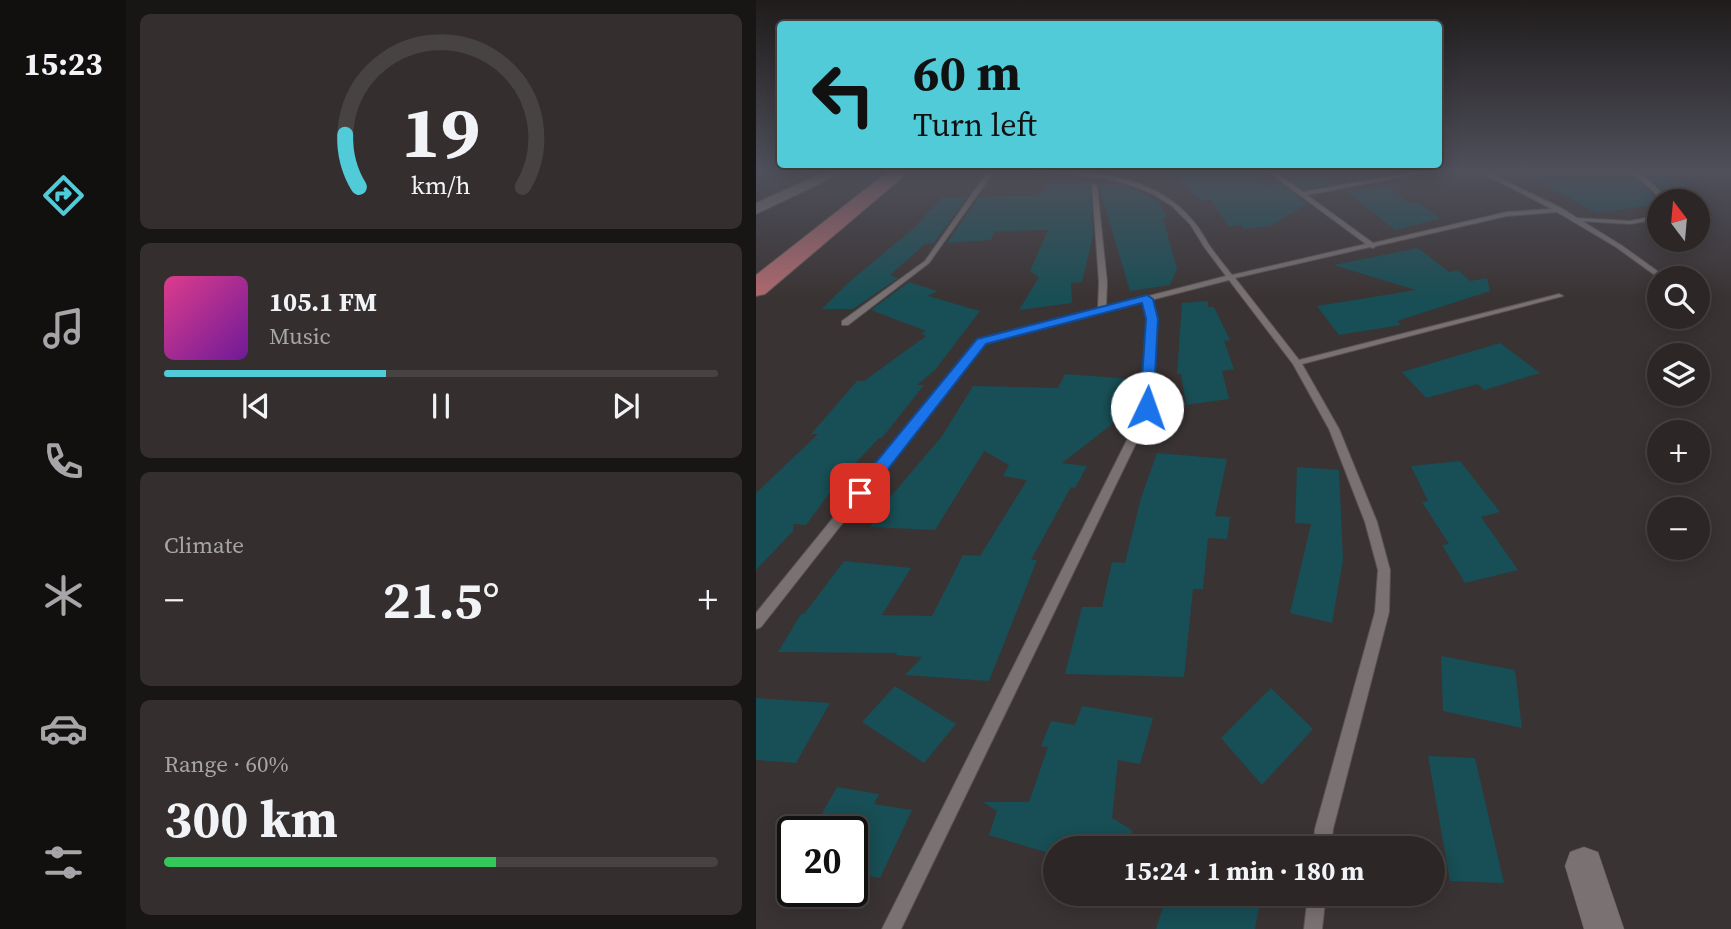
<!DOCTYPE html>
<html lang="en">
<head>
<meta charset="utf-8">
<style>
  :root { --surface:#2c2626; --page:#342e2e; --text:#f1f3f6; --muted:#a6a5a7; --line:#484343; --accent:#52cbd9 }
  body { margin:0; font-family:"Source Serif 4",serif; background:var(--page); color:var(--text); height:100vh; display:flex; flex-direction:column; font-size:26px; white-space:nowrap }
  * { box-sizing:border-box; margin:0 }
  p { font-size:23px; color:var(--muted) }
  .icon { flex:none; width:38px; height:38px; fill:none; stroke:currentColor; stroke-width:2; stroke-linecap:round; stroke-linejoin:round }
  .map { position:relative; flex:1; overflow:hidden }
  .side { display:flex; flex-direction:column; gap:14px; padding:14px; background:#181515; width:630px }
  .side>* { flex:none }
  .hud { position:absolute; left:21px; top:21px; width:665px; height:147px; border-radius:7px; box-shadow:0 4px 18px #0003,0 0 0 2px var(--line); background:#52cbd9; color:#111; overflow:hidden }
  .needle { width:46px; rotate:344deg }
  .tools { position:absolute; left:891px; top:189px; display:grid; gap:14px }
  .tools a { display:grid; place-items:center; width:63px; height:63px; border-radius:50%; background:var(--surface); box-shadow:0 4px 18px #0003,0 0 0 2px var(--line); font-size:35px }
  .speed { position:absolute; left:21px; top:816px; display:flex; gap:14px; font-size:35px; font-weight:700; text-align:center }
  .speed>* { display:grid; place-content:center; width:91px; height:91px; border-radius:50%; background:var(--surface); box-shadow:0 4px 18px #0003,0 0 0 2px var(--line); line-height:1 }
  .speed .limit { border:4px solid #111; border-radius:10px; background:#fff; color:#111 }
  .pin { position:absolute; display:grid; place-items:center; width:60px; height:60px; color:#fff; margin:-30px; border-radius:14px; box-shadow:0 4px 10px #0006 }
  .me { position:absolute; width:77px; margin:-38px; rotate:3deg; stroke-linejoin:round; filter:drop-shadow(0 0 5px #0008) }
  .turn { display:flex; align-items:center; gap:24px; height:147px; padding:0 21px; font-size:32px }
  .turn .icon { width:91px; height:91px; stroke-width:2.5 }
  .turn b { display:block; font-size:49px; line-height:60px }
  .big { font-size:52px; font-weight:700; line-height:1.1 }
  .side .card { flex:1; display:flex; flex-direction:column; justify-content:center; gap:10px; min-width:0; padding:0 24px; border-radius:10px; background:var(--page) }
  .side .dial { align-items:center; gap:0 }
  .dial svg { height:182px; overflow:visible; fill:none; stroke:var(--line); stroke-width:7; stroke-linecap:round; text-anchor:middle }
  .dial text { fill:var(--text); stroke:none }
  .song { display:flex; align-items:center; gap:21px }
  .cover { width:84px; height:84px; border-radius:10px; background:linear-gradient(135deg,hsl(330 70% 55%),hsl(280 70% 35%)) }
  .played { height:7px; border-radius:4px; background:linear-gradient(90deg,var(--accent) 40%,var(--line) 40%) }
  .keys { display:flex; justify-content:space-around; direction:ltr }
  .heat { display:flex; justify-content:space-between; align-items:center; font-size:38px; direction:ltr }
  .charge { height:10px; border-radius:5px; background:linear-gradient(90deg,#34c759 60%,var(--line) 0) }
  .trip { position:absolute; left:287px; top:836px; width:402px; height:70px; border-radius:35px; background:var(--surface); box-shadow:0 4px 18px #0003,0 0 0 2px var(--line); font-weight:700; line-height:70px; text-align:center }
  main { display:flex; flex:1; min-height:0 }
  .menu { display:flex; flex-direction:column; width:126px; justify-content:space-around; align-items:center; background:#120f0f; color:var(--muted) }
  .menu .icon { width:49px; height:49px }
  .menu .current { color:var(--accent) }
  .menu b { font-size:32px; color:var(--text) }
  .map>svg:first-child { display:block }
</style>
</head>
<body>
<main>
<nav class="menu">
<b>15:23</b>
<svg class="icon current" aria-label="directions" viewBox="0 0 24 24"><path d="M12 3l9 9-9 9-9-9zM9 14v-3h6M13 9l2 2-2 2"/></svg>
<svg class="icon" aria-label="music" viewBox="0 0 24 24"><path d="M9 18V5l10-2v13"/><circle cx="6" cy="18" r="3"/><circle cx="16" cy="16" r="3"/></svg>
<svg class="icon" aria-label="phone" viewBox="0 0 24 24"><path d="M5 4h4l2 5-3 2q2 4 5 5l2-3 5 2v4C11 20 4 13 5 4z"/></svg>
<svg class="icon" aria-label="climate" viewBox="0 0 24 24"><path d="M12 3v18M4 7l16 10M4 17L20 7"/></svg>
<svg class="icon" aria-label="car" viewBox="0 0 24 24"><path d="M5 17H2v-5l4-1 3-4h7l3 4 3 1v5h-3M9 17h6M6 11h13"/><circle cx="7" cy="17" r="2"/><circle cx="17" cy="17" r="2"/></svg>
<svg class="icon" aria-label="filters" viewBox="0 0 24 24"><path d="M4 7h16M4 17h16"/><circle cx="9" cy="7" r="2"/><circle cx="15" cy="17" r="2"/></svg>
</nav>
<section class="side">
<div class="card dial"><svg viewBox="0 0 100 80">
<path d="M14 69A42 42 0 1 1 86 69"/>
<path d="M14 69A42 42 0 0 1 8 46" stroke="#52cbd9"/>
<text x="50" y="56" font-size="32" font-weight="700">19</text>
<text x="50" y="72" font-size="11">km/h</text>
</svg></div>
<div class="card">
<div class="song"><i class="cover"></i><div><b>105.1 FM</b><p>Music</p></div></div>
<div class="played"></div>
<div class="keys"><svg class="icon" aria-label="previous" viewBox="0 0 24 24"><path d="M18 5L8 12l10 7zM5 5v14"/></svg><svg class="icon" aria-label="pause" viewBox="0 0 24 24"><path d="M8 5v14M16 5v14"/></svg><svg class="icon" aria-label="next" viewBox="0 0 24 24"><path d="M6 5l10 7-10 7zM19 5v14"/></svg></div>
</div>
<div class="card"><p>Climate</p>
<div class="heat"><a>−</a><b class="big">21.5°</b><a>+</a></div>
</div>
<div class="card"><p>Range · 60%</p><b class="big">300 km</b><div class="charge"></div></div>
</section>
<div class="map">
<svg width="975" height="929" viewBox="0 0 975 929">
  <rect width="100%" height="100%" fill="#3a3333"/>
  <path fill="#184e55" d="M412,170h88l7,17 16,-4 28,21 -37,22 -26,3 -3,-4 -12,2 -19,-28 -9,2z
    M827,170h42l24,21 10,13 -63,9 -65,-36z
    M881,170h24l20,9 11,21 -21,1 -19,-21z
    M559,175l18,9 -29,5 -13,-9z
    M298,181l36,3 3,52 -11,46 -11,1 1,20 -53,7 20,-33 -9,-6 18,-41 -53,1 -4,9 -44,3 32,-46 60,-2z
    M343,184l28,2 31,15 9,16 -4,1 14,51 -7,16 -40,6 -28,-94 -1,4z
    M632,186l21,17 9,-1 22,17 -45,11 -49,-39z
    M186,197h25l-33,46 -9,1 -35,31 8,3 -45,31h-31l27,-27 66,-55z
    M662,248l31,24 9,-2 12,11 17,-3 3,13 -93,30 4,4 -62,10 -22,-29 99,-16 -83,-25z
    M153,282l28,9 -9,5 52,15 -45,59 -18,15h7l-42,53h-3l-43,46 -30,41 -12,-1 -1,7 -37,39v-77l62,-59h-7l46,-53h7l62,-45 -5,-2 5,-3 -55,-21z
    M452,301v6h6l16,33 -6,1 10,28 -12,2 7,28 -43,6 -5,-31h-4l5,-71z
    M744,343l40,30 -56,17 -6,-6 -52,14 -24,-26z
    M309,374l66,5 -20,46 -49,38 25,3 -12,22 -4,-1 -40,73h6l-48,121 -84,-6 17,-18 -26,-2 1,-2 -119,-1 23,-38h3l40,-53 67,7 -29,47 50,1 31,-61 17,1 47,-76 -24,-4 6,-11 -25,-14 -49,79 -65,-3 17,-26 55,-65 31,-50 85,2z
    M401,453l70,6 -12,57 15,1 -3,22 -19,-1 -5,51h-10l-9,88 -119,-3 17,-67h20l10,-45 13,1 16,-65z
    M704,461l40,51 -19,5 37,53 -53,13 -23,-38 7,-1 -27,-42 6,-1 -17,-35z
    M541,467l42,3 4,90 -11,63 -42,-10 21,-89 -16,-1z
    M685,656l74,14 7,58 -79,-17z
    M139,686l61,38 -32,39 -62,-41z
    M515,688l42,41 -51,56 -41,-47z
    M0,698l74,5 -34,60 -40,-3z
    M326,706l71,12 -13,46 -22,-4 -6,58 20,12v19h-77v6l-66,-20 8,-24 -14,-9h46l19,-55 -7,-1 10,-25 24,4z
    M672,756l47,2 29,125 -54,-2z
    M81,787l42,7 -5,10 38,6 -32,68 -28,-5v-42h-40z
    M411,894h95l-7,35h-99z"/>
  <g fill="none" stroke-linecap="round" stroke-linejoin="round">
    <g stroke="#585353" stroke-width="2">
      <path id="service" d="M49,170h25l9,2 -3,2z
        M233,170h6l-66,93 -81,62h-6v-4l83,-60z
        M267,170c59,0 131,2 171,52 6,7 10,15 15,23 7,10 15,20 23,30l134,-31 -95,-70v-2h4l28,20 122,-22h12l-130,25 66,48 134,-31 45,-3 -76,-39h7l80,39 14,9 53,3 29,-6v4l-29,5 -48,-3 39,24 46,33h-8l-43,-31 -59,-35 -50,4 -131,30 -3,2 -3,-1 -135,31 64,82 260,-66 4,2 -261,68 37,65 38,93 13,48 -1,42 -56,217 -2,20h-18l2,-20 60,-217 3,-42 -13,-48 -36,-93 -36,-65 -64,-84 -78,20 5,19 -3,89 -252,521h-19l261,-521 5,-89 -4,-17 -160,41 -223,284 -5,2v-16l222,-274 120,-30 1,-27 -7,-97 5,1 10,96 -1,25 120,-31 -21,-28 -15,-24 -18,-18 -21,-13 -23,-9 -23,-6z
        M872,170c15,1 31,20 40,31h-6l-11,-12z
        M552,894h18l-4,35h-18z"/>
    </g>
    <g stroke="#585353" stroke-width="1">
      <path id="minor" d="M828,847l14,5 26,77h-40l-19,-63 5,-14z"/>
    </g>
    <g stroke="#585353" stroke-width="2">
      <path id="tertiary" d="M74,170h18l-92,44v-11z"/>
    </g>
    <g stroke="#585353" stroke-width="2">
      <path id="trunk" d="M134,170h21l-146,124 -9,2v-21z"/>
    </g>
    <use href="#service" fill="#7a7172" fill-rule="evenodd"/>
    <use href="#minor" fill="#7a7172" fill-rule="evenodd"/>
    <use href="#tertiary" fill="#7a7172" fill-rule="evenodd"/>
    <use href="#trunk" fill="#af6a6f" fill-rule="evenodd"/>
  </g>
  <linearGradient id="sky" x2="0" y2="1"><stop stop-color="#201c1c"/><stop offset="0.57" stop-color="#4f505b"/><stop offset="1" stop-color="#4f505b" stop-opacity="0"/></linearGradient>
  <rect width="975" height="300" fill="url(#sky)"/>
  <path fill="#1a73e8" stroke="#114b97" stroke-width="2" d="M391,295l6,4 5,20 -5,93 -6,1 -7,-5 6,-89 -4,-16 -156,41 -120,153h-12l-2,-4 2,-4 123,-150z"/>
</svg>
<div class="tools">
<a><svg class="needle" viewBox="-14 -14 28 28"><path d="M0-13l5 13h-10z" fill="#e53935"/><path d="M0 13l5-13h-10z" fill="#a6a5a7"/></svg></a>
<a><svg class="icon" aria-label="search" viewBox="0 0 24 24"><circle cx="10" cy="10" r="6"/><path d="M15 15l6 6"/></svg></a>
<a><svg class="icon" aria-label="layers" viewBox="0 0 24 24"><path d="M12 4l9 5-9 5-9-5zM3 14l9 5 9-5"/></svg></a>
<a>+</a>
<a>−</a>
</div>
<div class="speed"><div class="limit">20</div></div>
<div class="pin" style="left:104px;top:493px;background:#d93025"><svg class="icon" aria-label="arrive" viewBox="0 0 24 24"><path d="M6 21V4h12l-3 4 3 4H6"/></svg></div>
<svg class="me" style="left:391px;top:408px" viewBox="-20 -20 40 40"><circle r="19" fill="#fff"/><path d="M0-13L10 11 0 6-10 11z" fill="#1a73e8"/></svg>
<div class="trip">15:24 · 1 min · 180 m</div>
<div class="hud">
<div class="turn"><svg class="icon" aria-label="left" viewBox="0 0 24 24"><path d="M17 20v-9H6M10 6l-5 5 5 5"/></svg><div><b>60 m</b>Turn left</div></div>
</div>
</div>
</main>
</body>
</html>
